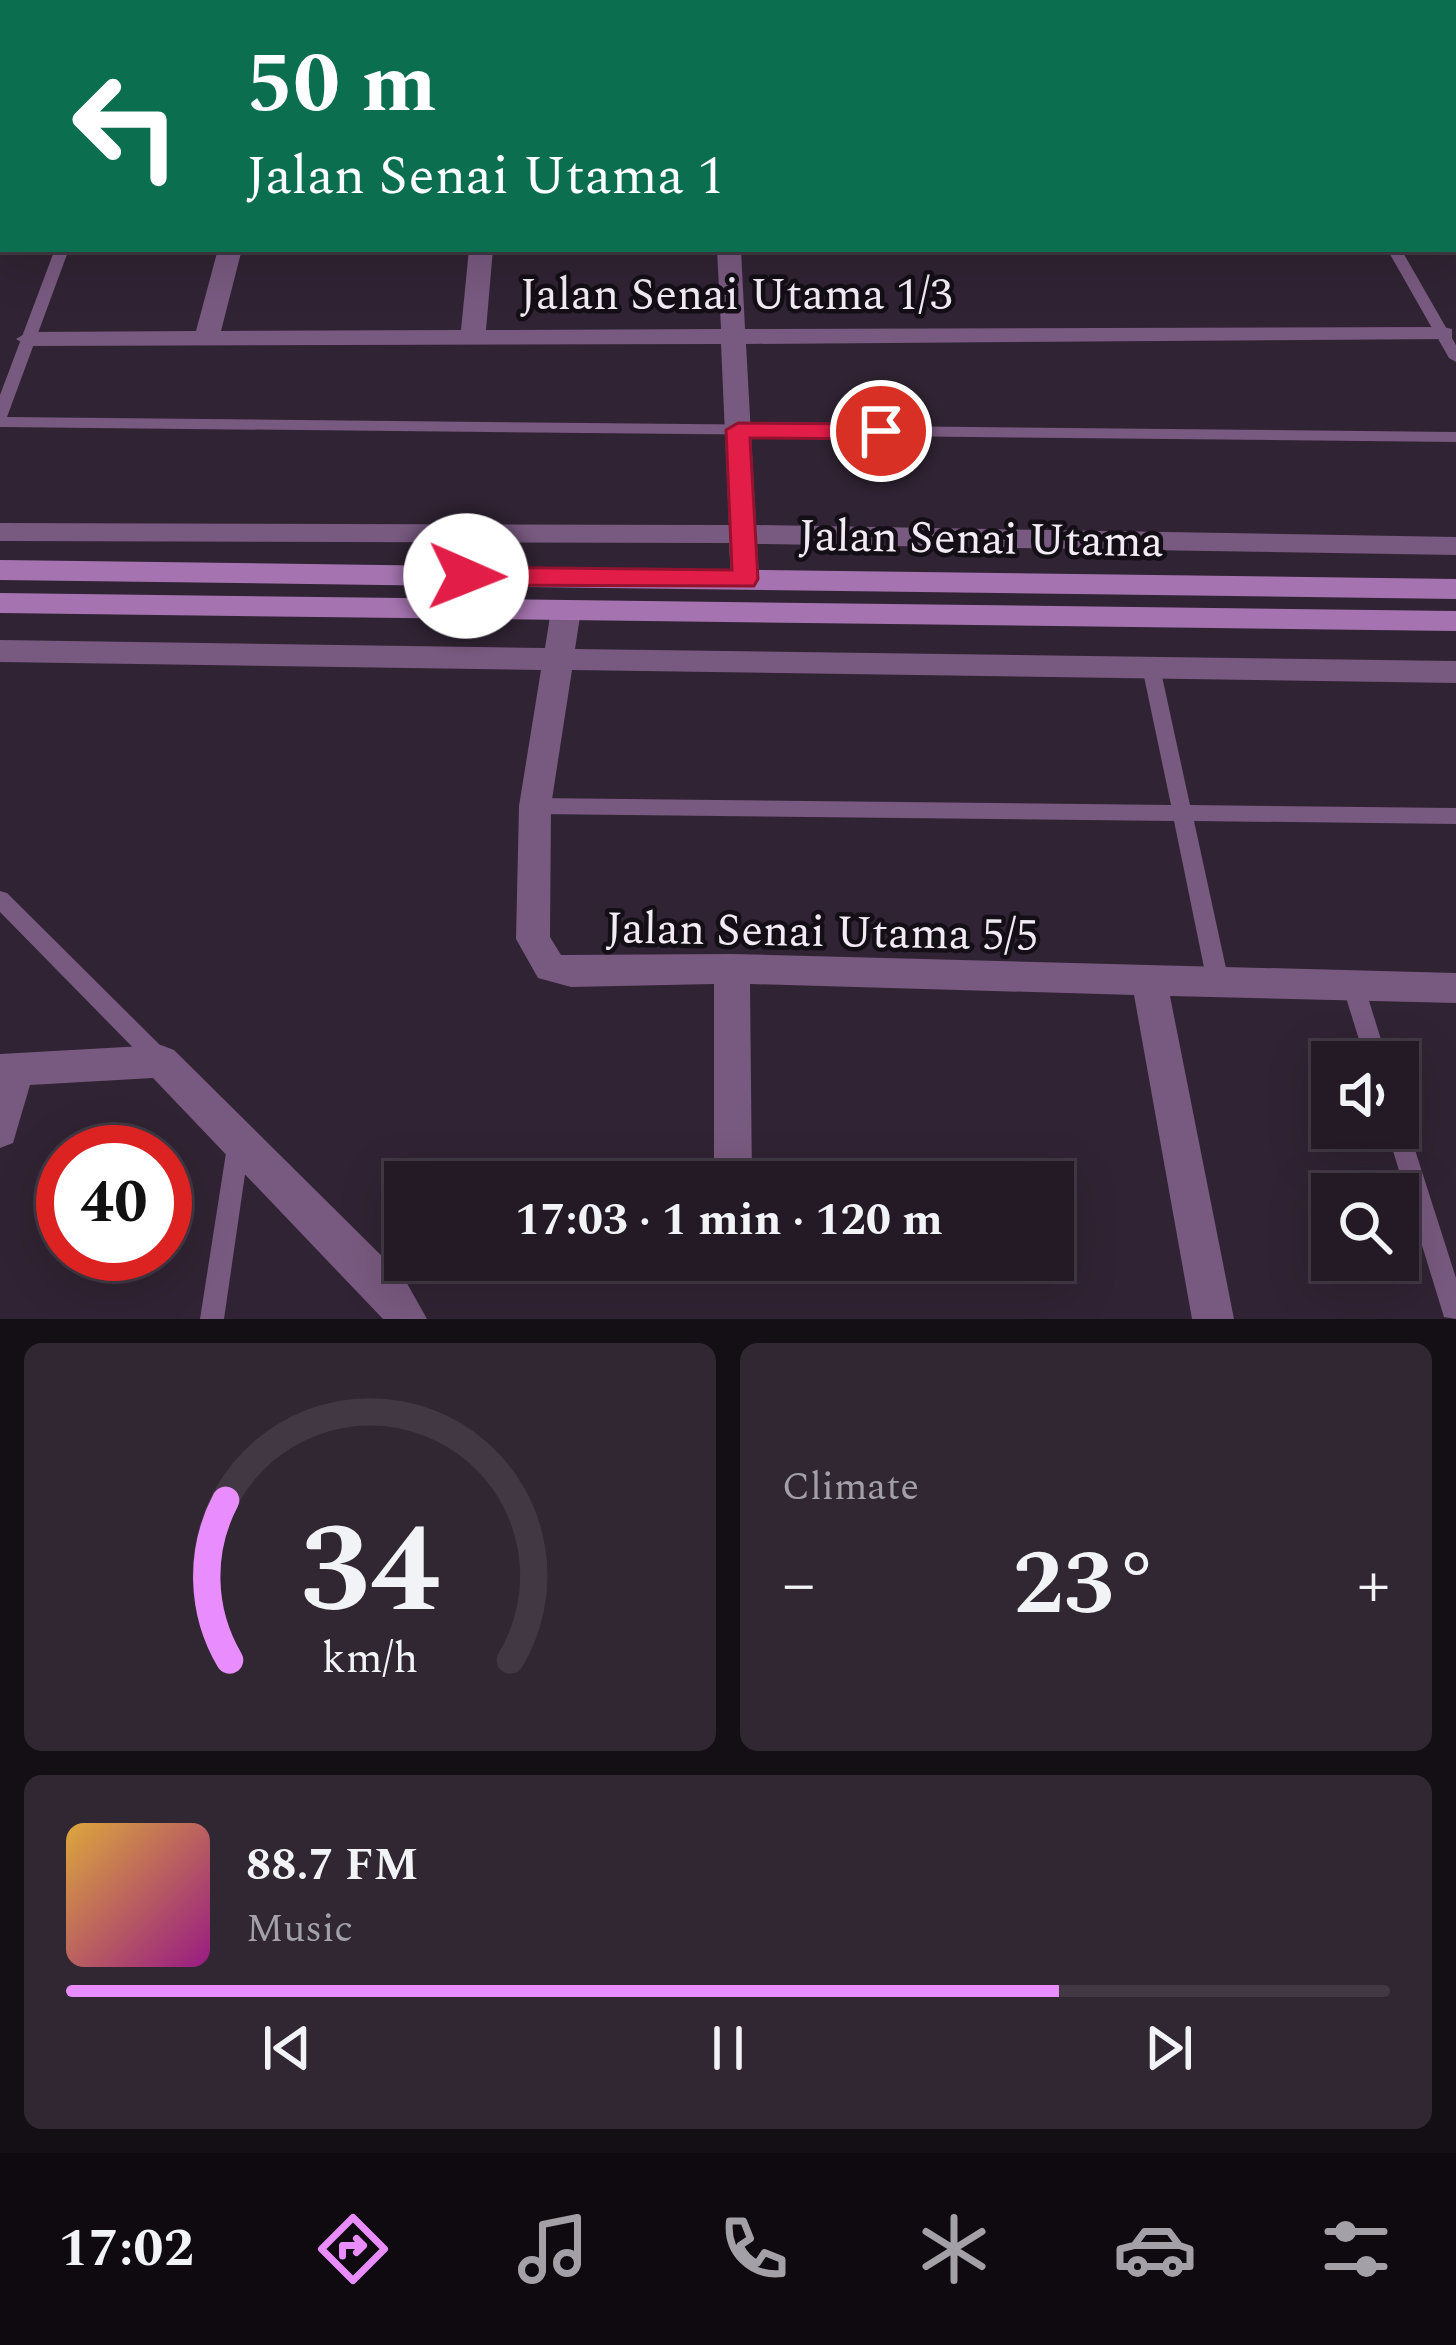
<!DOCTYPE html>
<html lang="en">
<head>
<meta charset="utf-8">
<style>
  :root { --surface:#241a26; --page:#302732; --text:#f1f3f6; --muted:#a3a1a7; --line:#413843; --accent:#e98dfe }
  body { margin:0; font-family:Spectral,serif; background:var(--page); color:var(--text); height:100vh; display:flex; flex-direction:column; font-size:45px; white-space:nowrap }
  * { box-sizing:border-box; margin:0 }
  p { font-size:39px; color:var(--muted) }
  .icon { flex:none; width:66px; height:66px; fill:none; stroke:currentColor; stroke-width:2; stroke-linecap:round; stroke-linejoin:round }
  .map { position:relative; height:1319px; overflow:hidden }
  .details { display:flex; flex-direction:column; gap:24px; padding:24px; background:#140e15; flex:1 }
  .details>* { flex:none }
  .guide { position:absolute; left:0px; top:0px; width:1458px; height:252px; box-shadow:0 12px 48px #0002,0 0 0 3px var(--line); background:#0b6e4f; color:#fff; overflow:hidden }
  .tools { position:absolute; left:1311px; top:1041px; display:grid; gap:24px }
  .tools a { display:grid; place-items:center; width:108px; height:108px; border-radius:0px; background:var(--surface); box-shadow:0 12px 48px #0002,0 0 0 3px var(--line); font-size:60px }
  .speed { position:absolute; left:36px; top:1125px; display:flex; gap:24px; font-size:60px; font-weight:700; text-align:center }
  .speed>* { display:grid; place-content:center; width:156px; height:156px; border-radius:50%; background:var(--surface); box-shadow:0 12px 48px #0002,0 0 0 3px var(--line); line-height:1 }
  .speed .limit { border:18px solid #d22; background:#fff; color:#111 }
  .pin { position:absolute; display:grid; place-items:center; width:102px; height:102px; color:#fff; margin:-51px; border:6px solid #fff; border-radius:50%; box-shadow:0 3px 12px #0007 }
  .me { position:absolute; width:132px; margin:-66px; rotate:91deg; stroke-linejoin:round; filter:drop-shadow(0 0 9px #0008) }
  .turn { display:flex; align-items:center; gap:42px; height:252px; padding:0 48px; font-size:54px }
  .turn .icon { width:156px; height:156px; stroke-width:2.5 }
  .turn b { display:block; font-size:84px; line-height:102px }
  .big { font-size:90px; font-weight:700; line-height:1.1 }
  .details .card { flex:1; display:flex; flex-direction:column; justify-content:center; gap:18px; min-width:0; padding:0 42px; border-radius:18px; background:var(--page) }
  .details .dial { align-items:center; gap:0 }
  .dial svg { height:312px; overflow:visible; fill:none; stroke:var(--line); stroke-width:7; stroke-linecap:round; text-anchor:middle }
  .dial text { fill:var(--text); stroke:none }
  .song { display:flex; align-items:center; gap:36px }
  .cover { width:144px; height:144px; border-radius:18px; background:linear-gradient(135deg,hsl(40 70% 55%),hsl(310 70% 35%)) }
  .played { height:12px; border-radius:6px; background:linear-gradient(90deg,var(--accent) 75%,var(--line) 75%) }
  .keys { display:flex; justify-content:space-around; direction:ltr }
  .heat { display:flex; justify-content:space-between; align-items:center; font-size:66px; direction:ltr }
  .details .tiles { flex:1; display:grid; gap:24px; grid-template-columns:1fr 1fr }
  .card:last-child { grid-column:span 2 }
  .trip { position:absolute; left:384px; top:1161px; width:690px; height:120px; border-radius:0px; background:var(--surface); box-shadow:0 12px 48px #0002,0 0 0 3px var(--line); font-weight:700; line-height:120px; text-align:center }
  .tabs { display:flex; height:192px; justify-content:space-around; align-items:center; background:#0e0a0f; color:var(--muted) }
  .tabs .icon { width:84px; height:84px }
  .tabs .on { color:var(--accent) }
  .tabs b { font-size:54px; color:var(--text) }
  .map>svg:first-child { display:block }
</style>
</head>
<body>
<div class="map">
<svg width="1456" height="1319" viewBox="0 0 1456 1319">
  <rect width="100%" height="100%" fill="#302333"/>
  <g fill="none" stroke-linecap="round" stroke-linejoin="round">
    <path fill="#78597f" fill-rule="evenodd" d="M329,0h12l-1,3h-12z
      M1260,0h12l2,3h-12z
      M55,249h14l-62,168 1449,15v10l-1456,-15v-32z
      M1387,249h14l55,96v17l-7,-4z
      M1151,660l9,7 30,138 266,3v16l-262,-3 35,161 -3,6 -8,3 -8,-3 -3,-6 -33,-161 -639,-7 -7,-3 -3,-5 3,-5 7,-3 636,7 -29,-138z
      M0,891l7,2 162,161 3,7 -3,7 -8,3 -8,-3 -153,-156z
      M1354,979l8,3 3,6 23,74h-22l-23,-74 3,-6z
      M1398,1118l7,3 3,7 48,150v41l-12,-2 -58,-189h12z
      M239,1130l8,3 3,7 -26,179h-24l28,-179 3,-7z"/>
    <path fill="#78597f" fill-rule="evenodd" d="M708,0h18v3h-18z
      M1133,0h18l1,3h-18z
      M1372,0h18l1,3h-18z
      M1422,0h18l2,3h-18z
      M1455,5h1v12h-1z
      M1455,29h1v14h-1z
      M3,76v18l-3,1v-18z
      M1455,112h1v13h-1z
      M218,249h24l-21,82 240,-1 8,-81h24l-7,81 235,-1 -4,-80h24l4,80 698,-2 9,2v10l-706,5 10,181 700,12v18l-699,-11 2,35 -14,10 -14,-10 -2,-36 -729,-2v-18l729,2 -8,-181 -693,2 -12,-7 12,-7 168,-1z
      M566,600l15,10 -6,39 881,12v22l-884,-13 -21,136 -1,131 11,18 171,-1 724,19v30l-286,-7 64,323h-42l-58,-324 -384,-11 2,198h-38v-198l-143,3 -33,-9 -22,-39 3,-133 22,-136 -541,-8v-22l545,8 6,-38z
      M161,1045l13,5 230,228 23,41h-44l-230,-241 -123,7 -17,58 -13,5v-94z
      M714,1260h40l-6,19 -14,5 -14,-5z"/>
    <path fill="#a574b0" fill-rule="evenodd" d="M0,560l1456,19v20l-1456,-19z
      M0,593l1456,18v20l-1456,-18z"/>
  </g>
  <path fill="#e11d48" stroke="#92132f" stroke-width="3" d="M738,423l143,1 12,7 -12,8 -131,-1 8,141 -4,7 -288,-1 -13,-9 13,-9 266,3 -6,-140z"/>
  <g text-anchor="middle" stroke-width="9" stroke-linejoin="round" paint-order="stroke">
    <g font-size="45" fill="#f2eaf4" stroke="#140f16">
      <text x="736" y="309">Jalan Senai Utama 1/3</text>
      <text transform="translate(981 537) rotate(1)" y="16">Jalan Senai Utama</text>
      <text transform="translate(822 930) rotate(1)" y="16">Jalan Senai Utama 5/5</text>
    </g>
  </g>
</svg>
<div class="tools">
<a><svg class="icon" aria-label="sound" viewBox="0 0 24 24"><path d="M4 9h4l5-4v14l-5-4H4zM17 9q2 3 0 6"/></svg></a>
<a><svg class="icon" aria-label="search" viewBox="0 0 24 24"><circle cx="10" cy="10" r="6"/><path d="M15 15l6 6"/></svg></a>
</div>
<div class="speed"><div class="limit">40</div></div>
<div class="pin" style="left:881px;top:431px;background:#d93025"><svg class="icon" aria-label="arrive" viewBox="0 0 24 24"><path d="M6 21V4h12l-3 4 3 4H6"/></svg></div>
<svg class="me" style="left:466px;top:576px" viewBox="-20 -20 40 40"><circle r="19" fill="#fff"/><path d="M0-13L10 11 0 6-10 11z" fill="#e11d48"/></svg>
<div class="trip">17:03 · 1 min · 120 m</div>
<div class="guide">
<div class="turn"><svg class="icon" aria-label="left" viewBox="0 0 24 24"><path d="M17 20v-9H6M10 6l-5 5 5 5"/></svg><div><b>50 m</b>Jalan Senai Utama 1</div></div>
</div>
</div>
<section class="details">
<div class="tiles">
<div class="card dial"><svg viewBox="0 0 100 80">
<path d="M14 69A42 42 0 1 1 86 69"/>
<path d="M14 69A42 42 0 0 1 13 28" stroke="#e98dfe"/>
<text x="50" y="56" font-size="32" font-weight="700">34</text>
<text x="50" y="72" font-size="11">km/h</text>
</svg></div>
<div class="card"><p>Climate</p>
<div class="heat"><a>−</a><b class="big">23°</b><a>+</a></div>
</div>
<div class="card">
<div class="song"><i class="cover"></i><div><b>88.7 FM</b><p>Music</p></div></div>
<div class="played"></div>
<div class="keys"><svg class="icon" aria-label="previous" viewBox="0 0 24 24"><path d="M18 5L8 12l10 7zM5 5v14"/></svg><svg class="icon" aria-label="pause" viewBox="0 0 24 24"><path d="M8 5v14M16 5v14"/></svg><svg class="icon" aria-label="next" viewBox="0 0 24 24"><path d="M6 5l10 7-10 7zM19 5v14"/></svg></div>
</div>
</div>
</section>
<nav class="tabs">
<b>17:02</b>
<svg class="icon on" aria-label="directions" viewBox="0 0 24 24"><path d="M12 3l9 9-9 9-9-9zM9 14v-3h6M13 9l2 2-2 2"/></svg>
<svg class="icon" aria-label="music" viewBox="0 0 24 24"><path d="M9 18V5l10-2v13"/><circle cx="6" cy="18" r="3"/><circle cx="16" cy="16" r="3"/></svg>
<svg class="icon" aria-label="phone" viewBox="0 0 24 24"><path d="M5 4h4l2 5-3 2q2 4 5 5l2-3 5 2v4C11 20 4 13 5 4z"/></svg>
<svg class="icon" aria-label="climate" viewBox="0 0 24 24"><path d="M12 3v18M4 7l16 10M4 17L20 7"/></svg>
<svg class="icon" aria-label="car" viewBox="0 0 24 24"><path d="M5 17H2v-5l4-1 3-4h7l3 4 3 1v5h-3M9 17h6M6 11h13"/><circle cx="7" cy="17" r="2"/><circle cx="17" cy="17" r="2"/></svg>
<svg class="icon" aria-label="filters" viewBox="0 0 24 24"><path d="M4 7h16M4 17h16"/><circle cx="9" cy="7" r="2"/><circle cx="15" cy="17" r="2"/></svg>
</nav>
</body>
</html>
